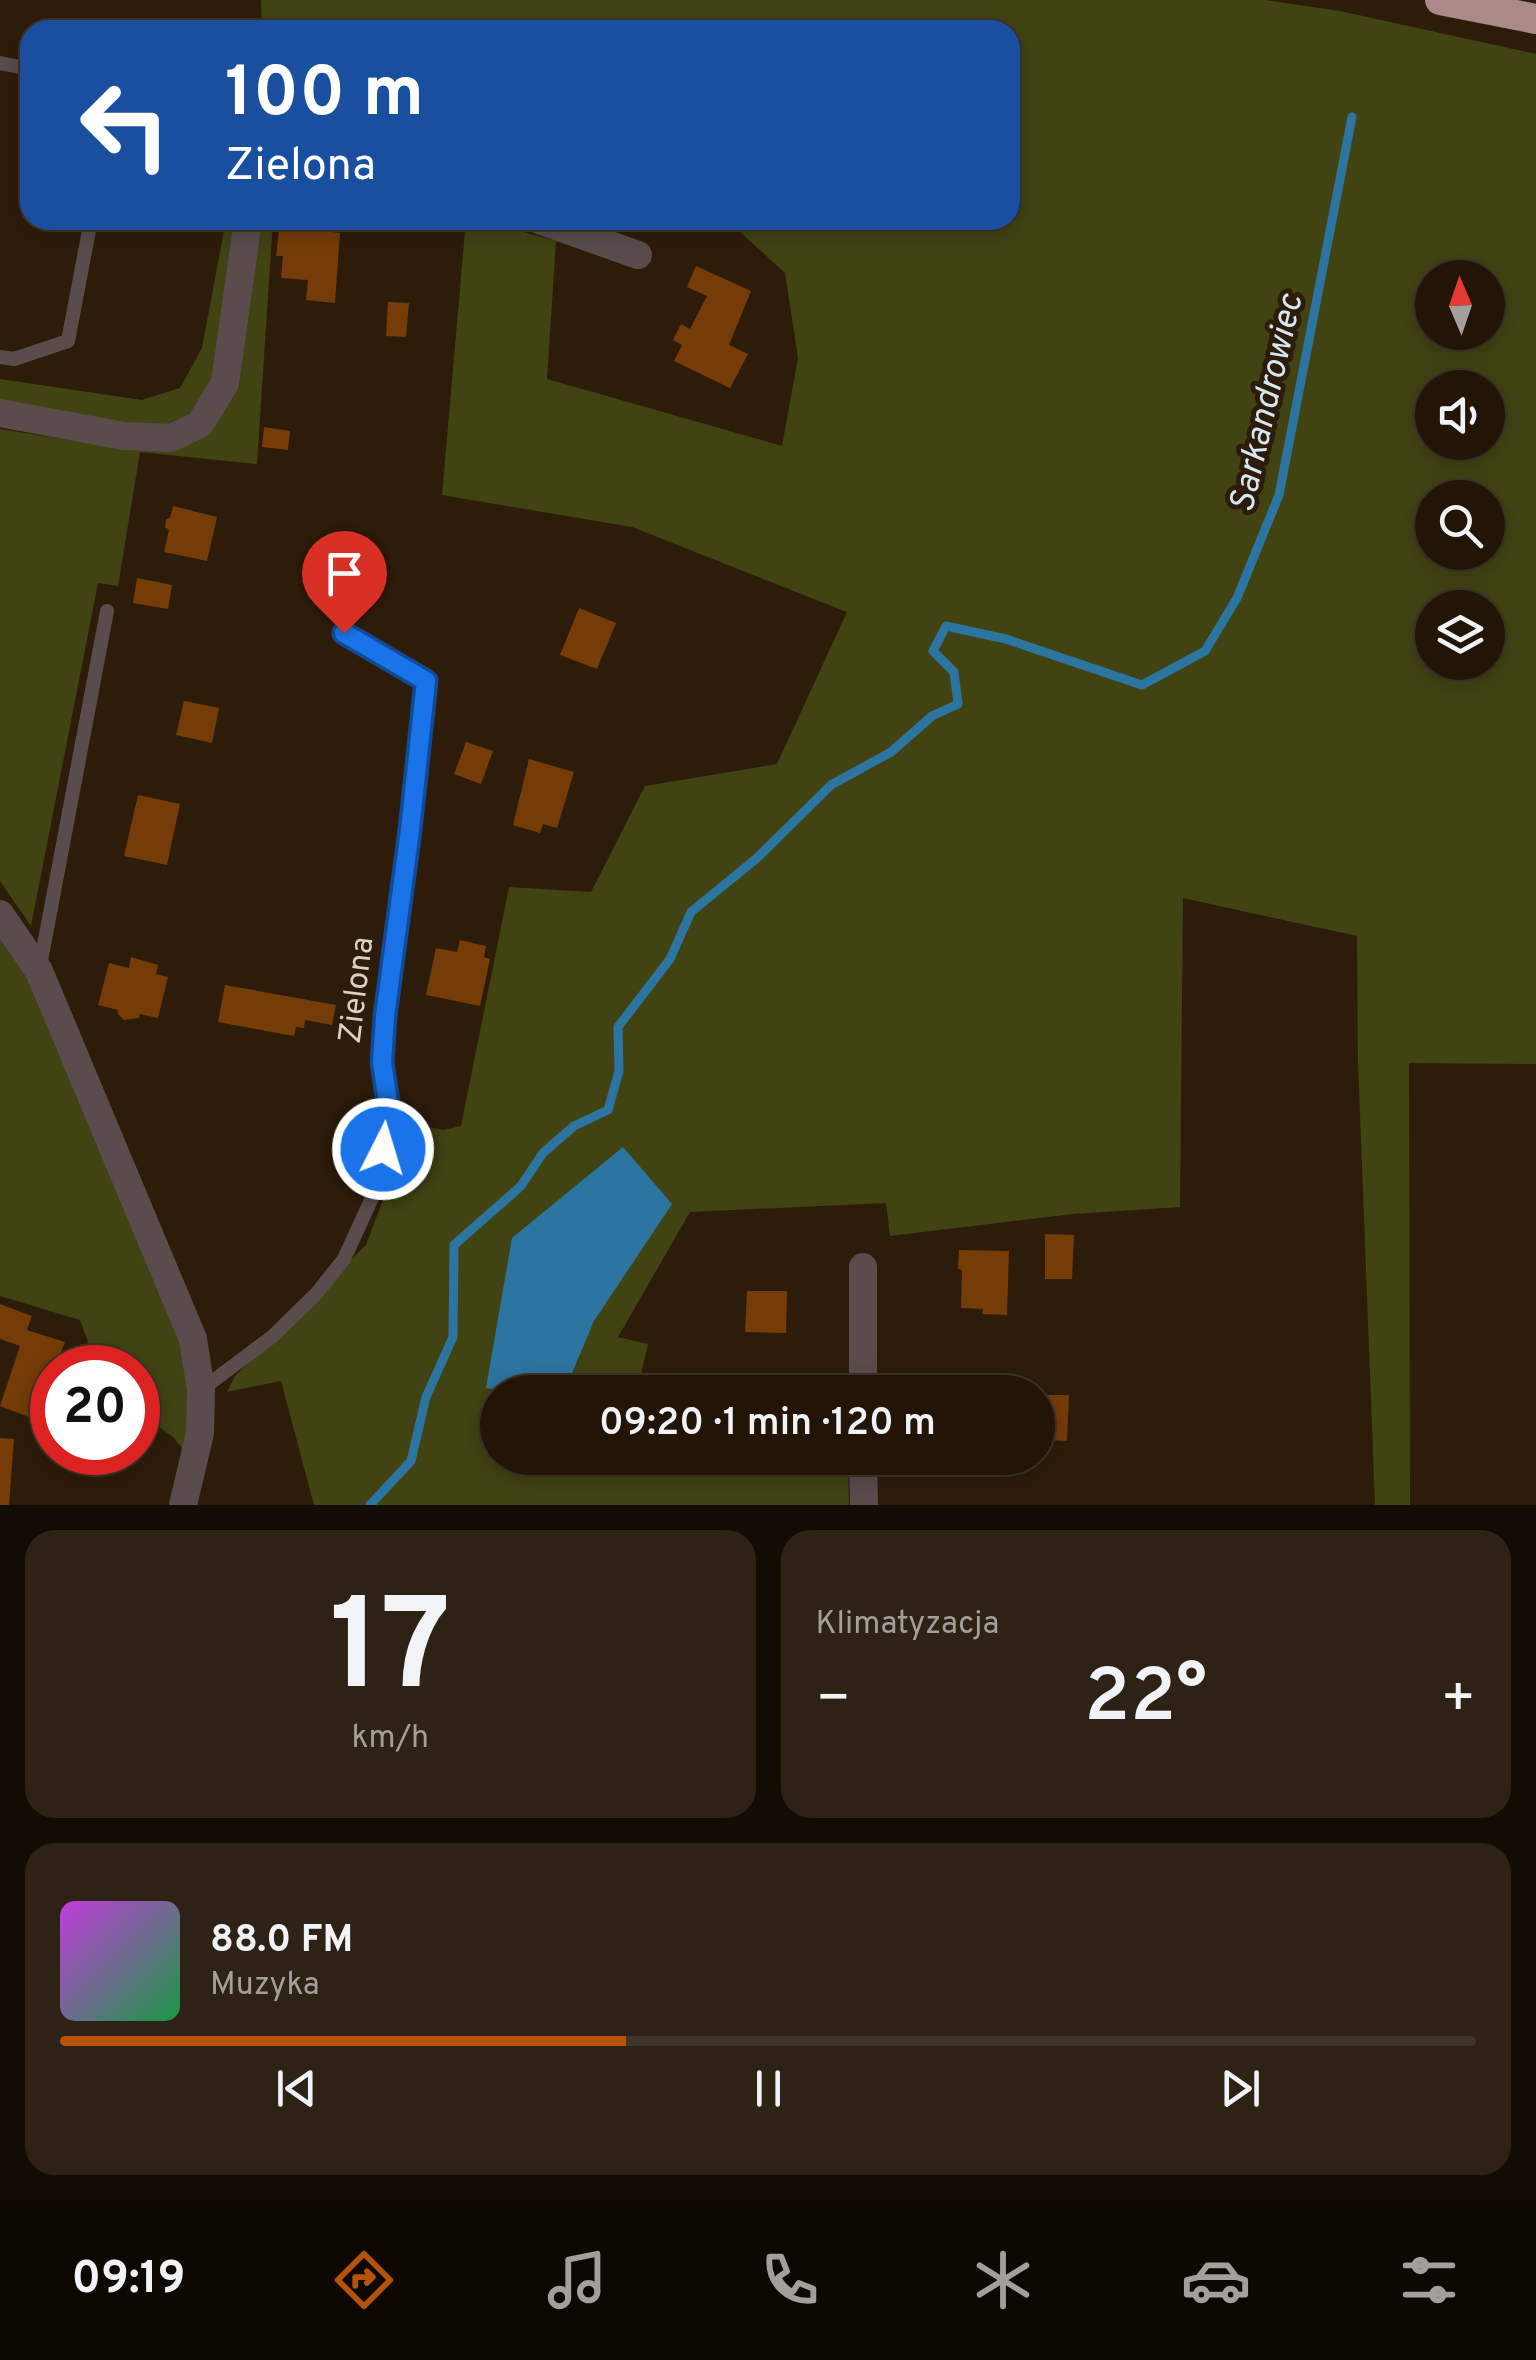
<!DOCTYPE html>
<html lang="pl">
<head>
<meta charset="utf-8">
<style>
  :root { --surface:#221508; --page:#2e2216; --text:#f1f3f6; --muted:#a29f9c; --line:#3f3429; --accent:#b45309 }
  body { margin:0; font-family:Overpass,sans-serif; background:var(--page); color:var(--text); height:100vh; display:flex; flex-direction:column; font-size:38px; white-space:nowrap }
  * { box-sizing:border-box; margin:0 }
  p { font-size:32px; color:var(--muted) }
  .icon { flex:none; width:55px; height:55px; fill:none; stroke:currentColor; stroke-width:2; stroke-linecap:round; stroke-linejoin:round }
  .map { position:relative; height:1505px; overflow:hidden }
  .details { display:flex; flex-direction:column; gap:25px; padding:25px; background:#130c04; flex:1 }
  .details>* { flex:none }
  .banner { position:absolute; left:20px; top:20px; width:1000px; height:210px; border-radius:30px; box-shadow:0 5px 25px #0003,0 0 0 2px var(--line); background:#1a4fa0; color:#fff; overflow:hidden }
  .needle { width:65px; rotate:358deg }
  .tools { position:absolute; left:1415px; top:260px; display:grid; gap:20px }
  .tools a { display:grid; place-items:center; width:90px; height:90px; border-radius:50%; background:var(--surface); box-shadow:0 5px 25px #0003,0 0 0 2px var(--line); font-size:50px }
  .speed { position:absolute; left:30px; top:1345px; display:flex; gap:20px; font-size:50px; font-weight:700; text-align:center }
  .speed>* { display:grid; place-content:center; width:130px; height:130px; border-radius:50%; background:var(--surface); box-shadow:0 5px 25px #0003,0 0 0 2px var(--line); line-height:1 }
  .speed .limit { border:15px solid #d22; background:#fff; color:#111 }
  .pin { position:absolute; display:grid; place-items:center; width:85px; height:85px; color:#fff; margin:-102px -42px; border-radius:50% 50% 50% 0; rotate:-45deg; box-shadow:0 0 10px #0007 }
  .pin .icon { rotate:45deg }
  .me { position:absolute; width:110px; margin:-55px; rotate:5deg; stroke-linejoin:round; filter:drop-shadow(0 0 8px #0008) }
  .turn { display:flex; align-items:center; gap:35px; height:210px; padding:0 40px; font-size:45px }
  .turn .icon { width:130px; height:130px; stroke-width:2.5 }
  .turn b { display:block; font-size:70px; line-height:85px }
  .big { font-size:75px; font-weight:600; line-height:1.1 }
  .details .tile { flex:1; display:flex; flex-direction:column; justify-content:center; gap:15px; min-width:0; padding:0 35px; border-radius:30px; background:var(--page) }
  .details .dial { align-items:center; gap:0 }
  .dial b { font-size:130px; line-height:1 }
  .song { display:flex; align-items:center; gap:30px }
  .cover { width:120px; height:120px; border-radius:15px; background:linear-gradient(135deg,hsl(290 70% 55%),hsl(140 70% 35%)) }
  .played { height:10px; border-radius:5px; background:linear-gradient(90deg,var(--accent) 40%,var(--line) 40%) }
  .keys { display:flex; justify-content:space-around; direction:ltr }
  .heat { display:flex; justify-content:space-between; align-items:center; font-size:55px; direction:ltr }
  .details .tiles { flex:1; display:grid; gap:25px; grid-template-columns:1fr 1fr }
  .tile:last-child { grid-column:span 2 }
  .trip { position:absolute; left:480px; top:1375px; width:575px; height:100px; border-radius:50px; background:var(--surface); box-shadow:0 5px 25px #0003,0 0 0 2px var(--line); font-weight:600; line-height:100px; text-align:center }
  .dock { display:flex; height:160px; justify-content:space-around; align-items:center; background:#0e0803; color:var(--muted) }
  .dock .icon { width:70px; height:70px }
  .dock .current { color:var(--accent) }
  .dock b { font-size:45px; color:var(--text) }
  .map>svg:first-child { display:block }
</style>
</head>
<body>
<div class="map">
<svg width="1536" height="1505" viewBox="0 0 1536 1505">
  <rect width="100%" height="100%" fill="#2e1c0a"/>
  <path fill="#414313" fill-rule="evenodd" d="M261,0h1004l75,11 196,43v1010l-127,-1 1,442h-35l-17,-443 -1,-126 -174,-38 -3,309 -107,7 -183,22 -4,-33 -196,9 -72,125 30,7 -11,48h-139v66l350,1 1,46h-535l-33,-124 -54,11 8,-16 131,-131 46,-122 31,7 18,-4 48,-239 82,5 54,-106 132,-22 70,-152 -215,-85 -190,-32 24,-275h14l76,21 -9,138 235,67 16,-88 -13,-85 -58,-53h283v-190h-748zM1432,278h56v54h-56zM1432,388h56v54h-56zM1432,498h56v54h-56zM1432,608h56v54h-56z
    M226,220h15l-24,153 -22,38 -29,14 -47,-1 -119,-19v-26l142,21 38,-12 22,-40z
    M256,220h17l-16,244 -117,-12 -22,134 -20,-3 -67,343 -31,-45v-452l140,22 3,-7 69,-23z
    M0,934l31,46 150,361 8,62 -1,52 -15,-18 -35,-25v-44l-41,-1 -17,-47 -80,-24z"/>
  <path fill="#2d75a1" d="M623,1147l49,57 -78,117 -30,71h-50l-28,-4 26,-150z"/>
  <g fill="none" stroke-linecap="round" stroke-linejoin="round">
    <path stroke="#2d75a1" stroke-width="9" d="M370,1505l41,-44 15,-64 27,-60 1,-92 67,-59 22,-33 31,-27 34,-16 11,-39 -1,-44 52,-68 21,-47 66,-54 74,-73 60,-33 41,-36 26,-12 -4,-32 -21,-21 13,-25 60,13 136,46 63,-34 32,-53 42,-103 73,-378"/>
  </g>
  <path fill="#753c08" d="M291,227l49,6 -5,70 -29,-3 2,-20 -27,-2 2,-22h-7l3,-26 12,1z
    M696,266l55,25 -22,54 19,9 -18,34 -56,-27 8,-16 -9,-5 8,-16 9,5 17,-33 -20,-9z
    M388,302l21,1 -3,34 -20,-1z
    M264,427l26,4 -2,19 -26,-3z
    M173,506l44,11 -10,44 -43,-9 5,-22 -4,-3 1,-8 4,-1z
    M322,539l53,11 -10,45 -53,-13z
    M137,578l35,7 -4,24 -35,-6z
    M579,608l37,15 -19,46 -37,-14z
    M184,701l35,7 -7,35 -36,-8z
    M466,742l27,9 -12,33 -27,-10z
    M529,759l45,13 -17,56 -14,-4 -3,9 -27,-8z
    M138,795l42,9 -13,61 -43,-9z
    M460,940l26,6 -2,11 6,2 -10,47 -54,-11 10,-47 21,4z
    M131,957l27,8 -2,9 12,3 -10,41 -18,-4 -1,4 -15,2 -6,-6v-4l-20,-5 11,-42 20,5z
    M225,985l111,20 -4,20 -27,-5 -1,8 -8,-1 -2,9 -76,-14z
    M1045,1234l29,1 -2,44h-27z
    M959,1250l50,1 -2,64 -25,-1 1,-5 -22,-1 1,-38 -4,-1z
    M747,1291h40l-1,42 -41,-1z
    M0,1304l32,12 -5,14 38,12 -10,26h-3l-15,52 -37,-14 20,-60 -20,-7z
    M1041,1395h28l-2,46 -27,-1z
    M0,1438l14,1 -5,66h-9z
    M957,1458h46l-1,19 -23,-1 -1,-5 -21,-1z"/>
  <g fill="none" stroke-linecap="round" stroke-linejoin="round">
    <path stroke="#5a4c4c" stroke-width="14" d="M0,63l30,6
      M0,357l14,2 54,-18 23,-121
      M40,966l67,-355
      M201,1390l72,-54 43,-42 28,-35 33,-72 12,-77 -8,-48 4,-46 25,-186 16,-149 -82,-48"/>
    <path stroke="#5a4c4c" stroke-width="28" d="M539,220l99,35
      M0,413l124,23 47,2 29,-14 25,-41 23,-163
      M0,914l39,57 154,368 8,51 -1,43 -17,72
      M863,1392v-125
      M863,1458l1,47"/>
    <path stroke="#aa8988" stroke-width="30" d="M1440,0l96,19"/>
  </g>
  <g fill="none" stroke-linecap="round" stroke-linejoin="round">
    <g stroke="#114b97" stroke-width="25">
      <path id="route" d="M344,633l82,48 -16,149 -25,186 -3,46 7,48 -6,39"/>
    </g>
    <use href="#route" stroke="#1a73e8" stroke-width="18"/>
  </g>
  <g text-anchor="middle" stroke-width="10" stroke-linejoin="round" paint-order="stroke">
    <g font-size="32" fill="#dccfc4" stroke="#2e1c0a">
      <text transform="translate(355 990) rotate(-83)" y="11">Zielona</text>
    </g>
    <g font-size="35" font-style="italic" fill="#d6e7f4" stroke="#2e1c0a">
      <text transform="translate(1265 403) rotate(-77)" y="12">Sarkandrowiec</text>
    </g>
  </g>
</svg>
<div class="tools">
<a><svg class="needle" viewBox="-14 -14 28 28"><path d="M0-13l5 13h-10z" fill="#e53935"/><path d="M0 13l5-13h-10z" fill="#a29f9c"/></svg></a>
<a><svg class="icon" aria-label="sound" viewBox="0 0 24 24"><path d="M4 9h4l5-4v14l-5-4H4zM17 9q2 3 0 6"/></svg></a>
<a><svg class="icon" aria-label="search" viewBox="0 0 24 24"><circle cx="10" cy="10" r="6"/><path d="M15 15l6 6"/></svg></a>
<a><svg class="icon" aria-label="layers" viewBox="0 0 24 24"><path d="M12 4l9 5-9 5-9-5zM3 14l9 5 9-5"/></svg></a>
</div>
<div class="speed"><div class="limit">20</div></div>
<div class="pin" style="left:344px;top:633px;background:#d93025"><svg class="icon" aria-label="arrive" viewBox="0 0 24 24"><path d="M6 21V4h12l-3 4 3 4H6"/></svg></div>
<svg class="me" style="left:383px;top:1149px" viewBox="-20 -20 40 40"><circle r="17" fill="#1a73e8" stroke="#fff" stroke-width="3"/><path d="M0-11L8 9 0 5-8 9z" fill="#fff"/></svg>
<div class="trip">09:20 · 1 min · 120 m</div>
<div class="banner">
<div class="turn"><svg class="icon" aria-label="left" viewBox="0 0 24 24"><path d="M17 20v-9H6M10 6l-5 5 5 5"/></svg><div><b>100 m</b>Zielona</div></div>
</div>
</div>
<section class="details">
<div class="tiles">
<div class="tile dial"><b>17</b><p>km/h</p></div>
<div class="tile"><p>Klimatyzacja</p>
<div class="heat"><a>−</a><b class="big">22°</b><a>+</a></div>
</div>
<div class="tile">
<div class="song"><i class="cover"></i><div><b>88.0 FM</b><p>Muzyka</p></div></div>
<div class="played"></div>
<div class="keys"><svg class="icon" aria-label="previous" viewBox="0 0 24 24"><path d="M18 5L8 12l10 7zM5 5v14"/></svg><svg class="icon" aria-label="pause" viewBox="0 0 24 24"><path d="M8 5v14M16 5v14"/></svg><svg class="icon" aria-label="next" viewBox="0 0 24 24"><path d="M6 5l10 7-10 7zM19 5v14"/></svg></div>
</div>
</div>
</section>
<nav class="dock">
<b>09:19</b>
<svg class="icon current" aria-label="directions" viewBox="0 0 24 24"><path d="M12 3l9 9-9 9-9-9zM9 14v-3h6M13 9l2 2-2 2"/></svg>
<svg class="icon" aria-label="music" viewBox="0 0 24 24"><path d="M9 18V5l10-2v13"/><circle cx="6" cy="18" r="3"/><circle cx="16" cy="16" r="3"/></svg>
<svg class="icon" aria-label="phone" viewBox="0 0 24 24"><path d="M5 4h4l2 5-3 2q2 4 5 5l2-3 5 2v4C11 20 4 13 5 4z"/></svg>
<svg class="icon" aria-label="climate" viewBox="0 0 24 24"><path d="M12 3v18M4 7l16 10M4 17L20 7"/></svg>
<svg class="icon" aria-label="car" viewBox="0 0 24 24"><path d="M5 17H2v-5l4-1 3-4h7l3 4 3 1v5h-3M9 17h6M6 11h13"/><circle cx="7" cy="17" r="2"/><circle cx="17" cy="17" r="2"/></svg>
<svg class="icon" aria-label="filters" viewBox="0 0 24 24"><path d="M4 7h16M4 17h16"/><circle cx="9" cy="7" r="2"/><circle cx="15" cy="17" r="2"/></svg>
</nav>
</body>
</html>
